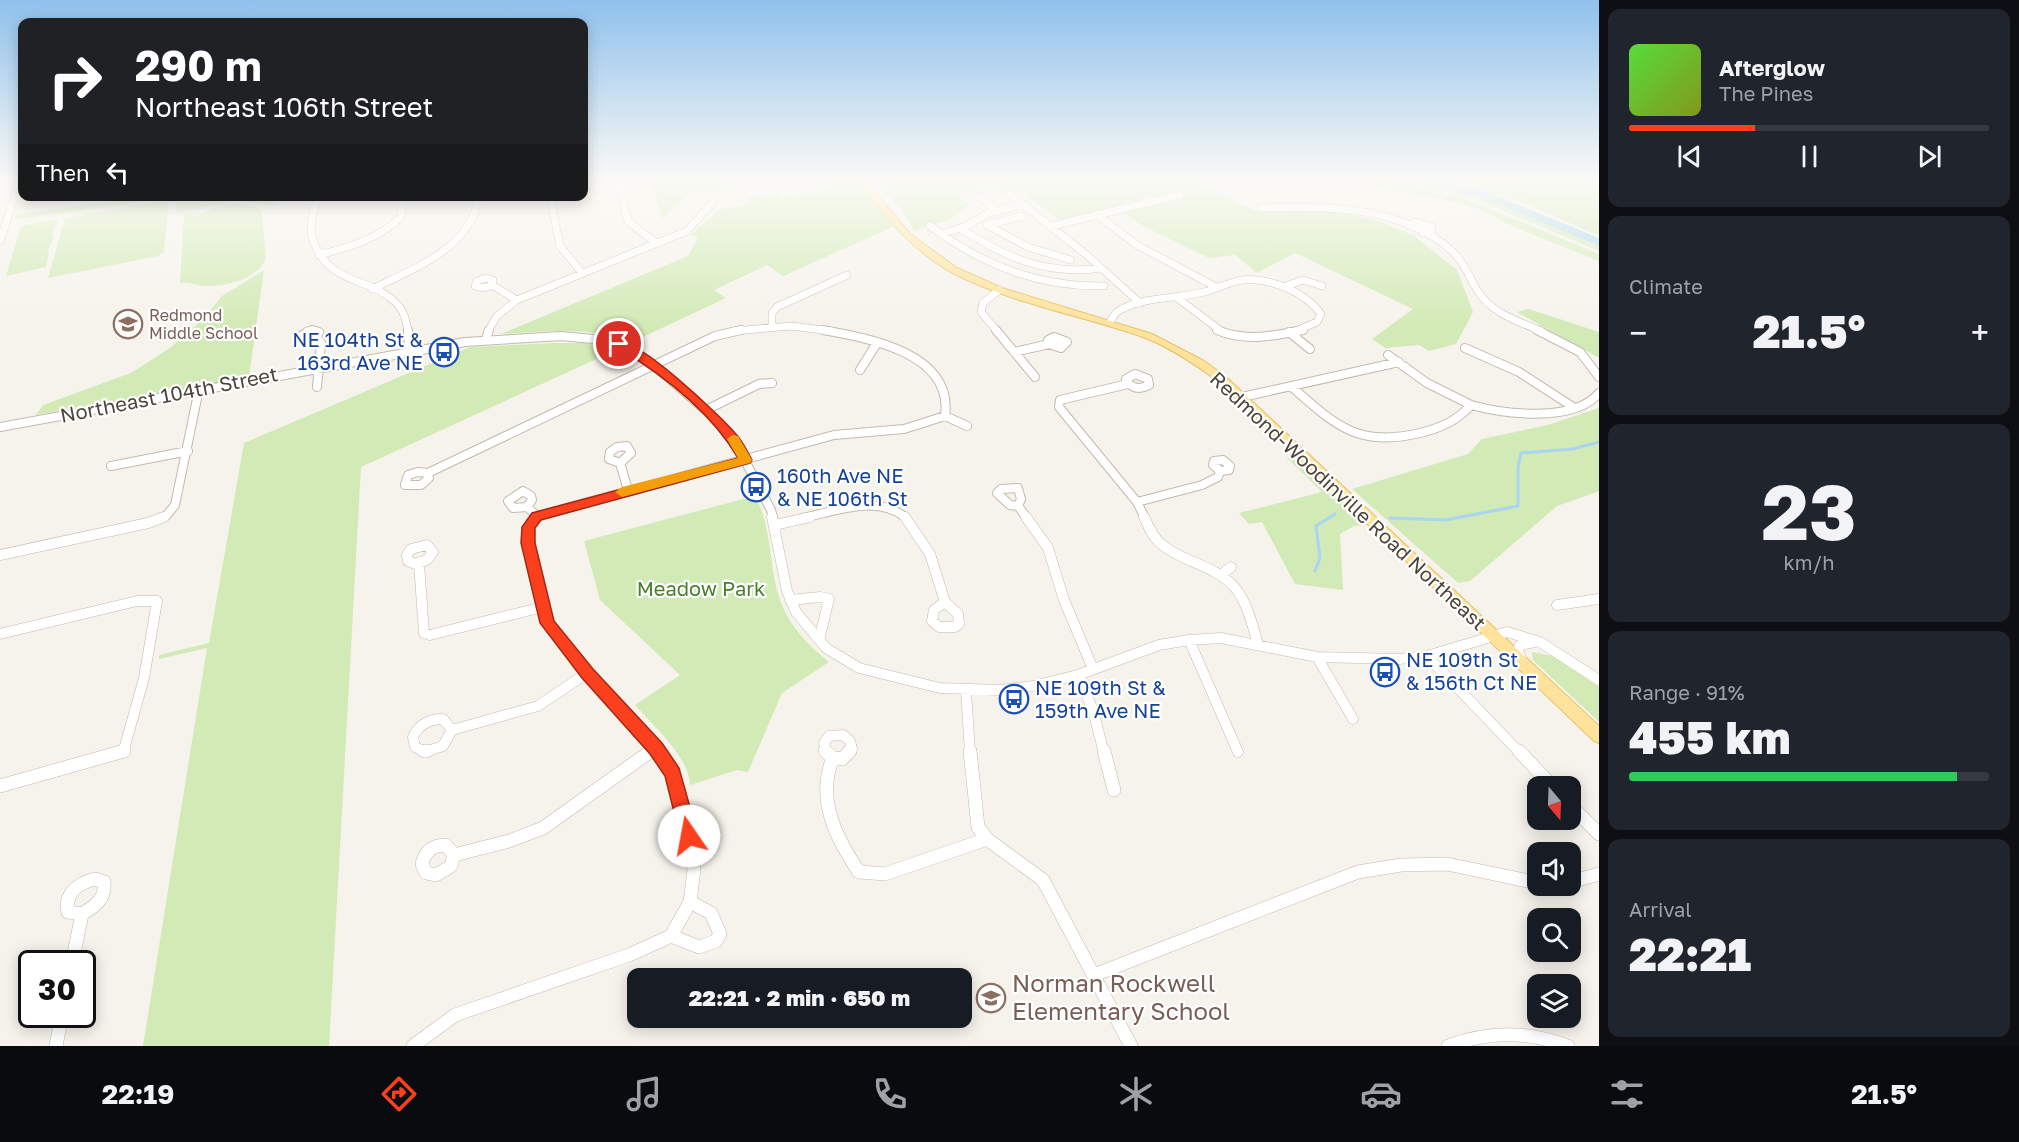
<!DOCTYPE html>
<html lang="en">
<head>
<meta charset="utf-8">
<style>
  :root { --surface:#171b24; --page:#20242c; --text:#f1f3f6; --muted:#9ea1a6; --line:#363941; --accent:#fc3f1d }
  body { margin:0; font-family:"Golos Text",sans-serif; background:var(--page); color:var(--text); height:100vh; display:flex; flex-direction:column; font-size:22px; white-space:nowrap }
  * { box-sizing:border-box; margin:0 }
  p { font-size:20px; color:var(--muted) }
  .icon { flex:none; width:33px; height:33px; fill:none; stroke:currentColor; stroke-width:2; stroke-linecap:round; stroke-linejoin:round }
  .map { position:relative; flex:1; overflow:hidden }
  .sheet { display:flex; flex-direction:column; gap:9px; padding:9px; background:#0d0f14; width:420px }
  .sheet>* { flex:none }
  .hud { position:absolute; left:18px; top:18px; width:570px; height:183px; border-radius:12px; box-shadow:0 3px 15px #0003; background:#202124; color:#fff; overflow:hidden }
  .needle { width:39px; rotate:161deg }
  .tools { position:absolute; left:1527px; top:776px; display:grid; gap:12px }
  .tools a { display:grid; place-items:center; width:54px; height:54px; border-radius:12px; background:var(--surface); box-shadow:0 3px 15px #0003; font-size:30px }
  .speed { position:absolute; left:18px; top:950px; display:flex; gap:12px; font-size:30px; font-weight:700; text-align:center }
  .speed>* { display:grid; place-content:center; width:78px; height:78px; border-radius:50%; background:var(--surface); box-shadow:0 3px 15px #0003; line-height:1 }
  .speed .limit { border:3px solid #111; border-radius:9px; background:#fff; color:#111 }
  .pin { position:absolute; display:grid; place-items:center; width:51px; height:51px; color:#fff; margin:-26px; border:3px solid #fff; border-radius:50%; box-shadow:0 2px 6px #0007 }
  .me { position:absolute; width:66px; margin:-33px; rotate:348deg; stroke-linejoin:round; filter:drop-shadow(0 0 4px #0008) }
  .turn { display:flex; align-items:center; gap:21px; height:126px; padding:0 18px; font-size:27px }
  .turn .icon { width:78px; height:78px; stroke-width:2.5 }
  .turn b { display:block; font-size:42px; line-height:51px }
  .then { display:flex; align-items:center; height:57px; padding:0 18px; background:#0003; gap:12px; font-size:22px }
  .big { font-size:45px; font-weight:800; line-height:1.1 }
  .sheet .widget { flex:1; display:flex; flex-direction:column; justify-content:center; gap:9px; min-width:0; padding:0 21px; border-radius:12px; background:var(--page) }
  .sheet .dial { align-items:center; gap:0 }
  .dial b { font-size:78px; line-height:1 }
  .song { display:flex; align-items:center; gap:18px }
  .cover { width:72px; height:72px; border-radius:9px; background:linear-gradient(135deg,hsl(110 70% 55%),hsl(70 70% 35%)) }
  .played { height:6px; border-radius:3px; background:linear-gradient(90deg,var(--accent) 35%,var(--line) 35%) }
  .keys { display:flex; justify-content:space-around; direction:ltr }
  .heat { display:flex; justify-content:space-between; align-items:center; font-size:33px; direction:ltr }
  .charge { height:9px; border-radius:4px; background:linear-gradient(90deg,#34c759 91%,var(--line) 0) }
  .trip { position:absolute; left:627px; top:968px; width:345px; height:60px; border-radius:12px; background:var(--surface); box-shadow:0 3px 15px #0003; font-weight:800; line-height:60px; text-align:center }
  .tab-bar { display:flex; height:96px; justify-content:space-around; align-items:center; background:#090b0e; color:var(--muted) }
  .tab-bar .icon { width:42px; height:42px }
  .tab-bar .current { color:var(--accent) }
  .tab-bar b { font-size:27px; color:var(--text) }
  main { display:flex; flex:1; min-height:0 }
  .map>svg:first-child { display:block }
</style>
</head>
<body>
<main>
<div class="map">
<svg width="1599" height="1046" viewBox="0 0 1599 1046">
  <rect width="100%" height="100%" fill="#f6f3ec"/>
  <path fill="#d2eab5" d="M650,181h75l4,8c-11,4 -17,2 -28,2 -16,0 -28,18 -38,28z
    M827,181h28l13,12 25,34 -110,49 -16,-11 -53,25 12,8 -96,45c-40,-18 -87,-11 -129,-9l187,-78 10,-19 -7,-3 30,-25 26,-4 3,-8 28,-4 3,4 51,-8z
    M876,181h318l60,29 76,1 47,9 37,16 43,34 16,42 -17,32 -27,7 -10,-6 -34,3 -13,-9 41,-30 -118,-56 -38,20 -22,-18 -26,3 -66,-32 -20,-14 56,-14 -32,-2 -5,2 1,3 -83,19 -41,-29 -14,4 -13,-9 -35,9 12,10 -21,15 -34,11c-11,-26 -22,-29 -38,-50z
    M1350,181h45l51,11 -1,5 6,-4 148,61v7l-85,-34 -37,-19 -37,-9 2,-2 -6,2z
    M1406,181c62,0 136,41 193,65v5l-124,-52z
    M1458,181h141v55l-68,-30z
    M149,197h126l-1,8 -42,-4 -56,13 1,-17 -160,22 1,-5z
    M169,199l-5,53 -6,4 -110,22 17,-59z
    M233,204l22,2 7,6 4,46c-7,21 -42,29 -62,28 -9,-1 -15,-5 -24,-3l4,-68 9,-1 1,3 20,-9z
    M55,220l3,1 -7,15 3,1 -7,15 2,1 -3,14 -40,9 15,-50z
    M264,270l-15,107 -213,38 7,-10 88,-32 39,-25 32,-28 20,-24z
    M1529,309l70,23v26l-82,-46z
    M556,343h29l31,7 -255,117 -32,579h-186l64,-398 -48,11v-4l50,-12 35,-200 226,-96z
    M1599,408v83l-42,15 -87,75 -12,2 -106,-94 116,-35 14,-15 66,-14z
    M1291,454l74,71 -11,1 -14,8 3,56 -48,-6 -33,-62 -13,2 -10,-11 83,-21 -35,-34z
    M755,496c18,33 13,70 25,104 10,27 28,45 49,62l-47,31 -34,79 -11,-2 -47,15c0,-27 -38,-61 -55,-80l45,-30 -80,-75 -16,-59z
    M1532,652l20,4 47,31v35l-66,-62z"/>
  <path fill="#a9d4f2" d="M1420,181h32l23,6 124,51v8l-103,-43z"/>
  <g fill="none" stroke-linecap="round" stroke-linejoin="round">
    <path stroke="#a9d4f2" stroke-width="3" d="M1390,518l56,2 72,-14v-39l3,-14 52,-4 26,-7
      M1315,571l5,-13 -4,-32 19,-12"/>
    <g stroke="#c2bbae" stroke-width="8">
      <path id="minor-far3" d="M618,181l10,40 29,23
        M1011,195l77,61 52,47
        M319,196c-7,15 -11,33 -4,49 17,40 54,32 80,57 9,8 11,18 13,29
        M550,196l10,50 22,27
        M979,196l19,15
        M1261,208c64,-2 141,-3 192,44 11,10 16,25 24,38 14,23 40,31 64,41
        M1097,215l40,30 79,42
        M987,225l35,-9
        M930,226c53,39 107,61 174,60
        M989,226l39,21 43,13
        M1052,226l128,-31
        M1410,226l5,-4 17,5v3l-9,3
        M960,228c44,29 87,48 141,40
        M941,234l23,-7 25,-14 34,-9
        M0,241l20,-60
        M319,255c31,-8 59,-16 82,-38l2,-21
        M486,278l7,2 -1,5 -8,3 -9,-2 2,-5z
        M492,285l25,15
        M1283,287l20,-7 19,6
        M372,289c41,-20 100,-41 107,-93
        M1176,297l45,34
        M1110,322c3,-6 6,-11 12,-13 26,-13 55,-10 82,-17 19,-5 33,-15 53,-12 25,3 49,14 64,34l-4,8 -21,9
        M772,325v-12l5,-6 70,-32
        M307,331h10
        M488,331l9,-15 20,-16 170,-69 26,-29
        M734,331l57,-5 40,5
        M997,331l-16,-19 2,-9 16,-13"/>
    </g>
    <g stroke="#c2bbae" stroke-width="10">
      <path id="minor-far2" d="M312,330l7,2 -2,5 -10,3 -6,-4z
        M408,330l1,21
        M823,330c45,8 131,23 122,86
        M996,330l39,47
        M1217,330c28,12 57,6 86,0
        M1537,330l43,22 19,25
        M1289,332l21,17
        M317,337l4,6 -4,44
        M1054,337l13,5 -6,6 -12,-4 -1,-4z
        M486,339l3,-9
        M1465,348l54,24 54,35
        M1014,352l35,-8
        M1388,355l39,28 44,22
        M860,370l17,-27
        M1135,374l13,5 1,6c-9,5 -18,4 -23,-6z
        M1128,384l-68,16 -1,7 78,95 8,16
        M1293,388c44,39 66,59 127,45 20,-5 37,-12 51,-28 33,9 103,18 128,-12
        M1242,397l157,-35
        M706,410l53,-26 13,-1
        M945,416l22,10
        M0,427l465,-85 96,-6 43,4 29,11 21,14 66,58 13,15 38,72 2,8
        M627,446l4,7 -11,10 -11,-4 1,-7 7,-5z
        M1223,460l7,6 -1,4 -9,1 -7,-6 1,-4z
        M620,463l8,27
        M111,466l77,-15
        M418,472l10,1 1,5 -8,7h-16l3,-10z
        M428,473l287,-137 26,-6
        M1018,488l3,11 -3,7 -8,-1 -13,-12 4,-4z
        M523,491l8,5 1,4 -5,7 -14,1 -5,-7z
        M1137,502l65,-17 16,-8 2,-6
        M1018,506l9,12
        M527,507l10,9 -2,2
        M537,516l297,-81 70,-6 41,-13
        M160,518l6,-2 9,-11 24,-116
        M803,518c32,-7 75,-24 103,0"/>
    </g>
    <g stroke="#c2bbae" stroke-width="11">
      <path id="minor-far1" d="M536,517l-7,10 -1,16 19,80 40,50 72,80
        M772,517l15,74 9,21 30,36 33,20 81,20 60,2 33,-4 45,-11 81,-30 30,-5 32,-2 96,19 82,2 28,-3 80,-24 33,10 59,38
        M905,517l25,37 15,48
        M1026,517l22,31 16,52 29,69
        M1144,517c5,10 8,19 17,27 22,19 56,21 75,45 12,16 16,35 22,55
        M775,525l35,-8
        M427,545l6,7 -6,8 -12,4 -7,-3 -1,-6 4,-6z
        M0,555l148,-32 16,-6
        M419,563l5,70 6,2 113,-28
        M1221,575l10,-8
        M790,600l30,-3 9,2 -10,41
        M945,602l13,12 1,10 -4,3h-16l-7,-6 2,-11z
        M1557,605l42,-6
        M0,634l137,-33h20l-13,77 -21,75
        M1189,640l49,112
        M1427,656l93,97
        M1317,657l36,62
        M1522,662l-4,-12 2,-5 15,-3
        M1078,675l15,35 11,43
        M966,691l4,62
        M443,719l9,11 -9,16 -18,6 -10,-5 -2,-10c6,-13 16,-18 30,-18z
        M452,730l86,-24 49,-33
        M649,753l7,-5
        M826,753l-2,-10 5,-7 14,-1 7,6 2,8 -4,4"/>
    </g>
    <g stroke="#c2bbae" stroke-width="14">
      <path id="minor" d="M424,751h3
        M658,751l15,22 7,22 14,75 -4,32 -19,34
        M825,751l8,7
        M970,751l8,76 9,12 56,41 88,166
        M1104,751l10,39
        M1519,751l33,35
        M833,758l9,1 8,-8
        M833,758c-17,41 3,80 26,114l26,2 102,-35
        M0,786l124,-35
        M1570,805l29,29
        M446,845l8,10 -3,11 -15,9 -10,-2 -4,-9c3,-13 11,-19 24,-19z
        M454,855l55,-14 34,-13 108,-77
        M95,879l9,3c2,17 -9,24 -22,32l-14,-2c-4,-19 11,-29 27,-33z
        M1570,882l29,-8
        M671,936l28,11 17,-6 4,-7 -9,-21 -21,-11
        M72,963l10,-49
        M1094,975l264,-103 43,-7 46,-1 91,19
        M56,1046l6,-32
        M413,1046l42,-31 174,-60 42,-19
        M1448,1046c41,-15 79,-15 120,0"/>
    </g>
    <g stroke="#e6c16a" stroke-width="2">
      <path id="major" d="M858,181h8l44,53 47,34 45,20 150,46 52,27 22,16 373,349v17l-5,-2 -376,-360c-22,-16 -48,-34 -75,-44 -63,-22 -130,-33 -190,-64 -40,-21 -68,-57 -95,-92z"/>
    </g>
    <use href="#minor-far3" stroke="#fff" stroke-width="7"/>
    <use href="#minor-far2" stroke="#fff" stroke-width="8"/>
    <use href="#minor-far1" stroke="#fff" stroke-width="10"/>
    <use href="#minor" stroke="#fff" stroke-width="13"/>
    <use href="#major" fill="#ffe39c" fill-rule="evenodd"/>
  </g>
  <linearGradient id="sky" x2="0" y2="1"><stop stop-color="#8fc1ec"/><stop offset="0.55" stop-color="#fbfaf6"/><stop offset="1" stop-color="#fbfaf6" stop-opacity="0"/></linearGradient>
  <rect width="1599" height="327" fill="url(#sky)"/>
  <path fill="#fc3f1d" stroke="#a42913" stroke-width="1.5" d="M615,341c23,-4 103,73 120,92 7,7 12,18 17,27l-2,3 -209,57 -6,8v15l19,78 39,48 69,74 17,25 19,68 -2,6 -7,3 -6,-3 -3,-6 -15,-60 -15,-22 -68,-76 -42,-55 -19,-80 1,-16 10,-14 206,-55c-28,-48 -76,-84 -123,-112z"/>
  <path fill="#f59e0b" d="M733,435l5,1 14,24 -2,3 -128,34 -7,-5 7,-5 116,-29 -11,-19z"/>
  <defs>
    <g id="school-ring" transform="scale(1.5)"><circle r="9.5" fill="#fff" stroke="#8d6e63" stroke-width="1.5"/><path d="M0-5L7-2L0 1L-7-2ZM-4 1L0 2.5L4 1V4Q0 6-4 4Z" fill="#8d6e63"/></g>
    <g id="bus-ring" transform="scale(1.5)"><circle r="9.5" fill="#fff" stroke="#1a4fb4" stroke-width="1.5"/><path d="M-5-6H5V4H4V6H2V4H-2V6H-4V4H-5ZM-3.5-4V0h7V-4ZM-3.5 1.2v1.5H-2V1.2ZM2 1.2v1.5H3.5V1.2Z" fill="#1a4fb4"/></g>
  </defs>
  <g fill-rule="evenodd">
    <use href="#school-ring" x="128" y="324"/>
    <use href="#bus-ring" x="444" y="352"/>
    <use href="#bus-ring" x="756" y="487"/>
    <use href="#bus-ring" x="1385" y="672"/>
    <use href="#bus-ring" x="1014" y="699"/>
    <use href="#school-ring" x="991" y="998"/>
  </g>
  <g text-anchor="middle" stroke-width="4.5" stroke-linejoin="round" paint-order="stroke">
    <g font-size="16" fill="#785e54" stroke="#fff" text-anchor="start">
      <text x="149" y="321">Redmond<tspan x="149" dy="18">Middle School</tspan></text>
    </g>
    <g font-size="20" fill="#164399" stroke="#fff" text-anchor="start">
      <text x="423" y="347" text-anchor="end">NE 104th St &amp;<tspan x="423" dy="23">163rd Ave NE</tspan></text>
      <text x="777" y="483">160th Ave NE<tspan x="777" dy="23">&amp; NE 106th St</tspan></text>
      <text x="1406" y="667">NE 109th St<tspan x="1406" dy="23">&amp; 156th Ct NE</tspan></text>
      <text x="1035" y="695">NE 109th St &amp;<tspan x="1035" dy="23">159th Ave NE</tspan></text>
    </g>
    <g font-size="20" fill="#4b4439" stroke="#fff">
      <text transform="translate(169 395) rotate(-11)" y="7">Northeast 104th Street</text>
      <text transform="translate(1348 501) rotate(43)" y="7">Redmond-Woodinville Road Northeast</text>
    </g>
    <g font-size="20" fill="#4a7f2a" stroke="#fff">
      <text x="701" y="596">Meadow Park</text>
    </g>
    <g font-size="24" fill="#785e54" stroke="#fff" text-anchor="start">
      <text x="1012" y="992">Norman Rockwell<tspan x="1012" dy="28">Elementary School</tspan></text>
    </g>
  </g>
</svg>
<div class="tools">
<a><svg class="needle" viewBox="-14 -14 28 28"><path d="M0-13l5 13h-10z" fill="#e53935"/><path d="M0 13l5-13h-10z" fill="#9ea1a6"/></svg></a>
<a><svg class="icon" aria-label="sound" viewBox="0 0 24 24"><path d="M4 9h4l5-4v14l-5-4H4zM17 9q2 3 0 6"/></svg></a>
<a><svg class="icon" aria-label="search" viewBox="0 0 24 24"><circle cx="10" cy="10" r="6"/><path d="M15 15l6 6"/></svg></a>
<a><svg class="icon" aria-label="layers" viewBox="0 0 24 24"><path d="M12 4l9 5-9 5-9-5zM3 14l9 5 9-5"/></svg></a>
</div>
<div class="speed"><div class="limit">30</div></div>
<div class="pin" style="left:619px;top:344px;background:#d93025"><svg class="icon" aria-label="arrive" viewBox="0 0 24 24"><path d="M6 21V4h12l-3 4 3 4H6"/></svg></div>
<svg class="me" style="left:689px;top:836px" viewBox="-20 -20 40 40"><circle r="19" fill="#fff"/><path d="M0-13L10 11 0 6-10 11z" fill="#fc3f1d"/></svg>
<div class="trip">22:21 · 2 min · 650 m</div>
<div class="hud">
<div class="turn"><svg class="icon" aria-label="right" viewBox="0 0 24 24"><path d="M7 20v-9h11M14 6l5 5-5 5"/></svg><div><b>290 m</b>Northeast 106th Street</div></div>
<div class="then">Then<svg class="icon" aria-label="left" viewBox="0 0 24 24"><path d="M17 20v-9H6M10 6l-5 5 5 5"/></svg></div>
</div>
</div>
<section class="sheet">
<div class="widget">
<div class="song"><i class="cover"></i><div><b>Afterglow</b><p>The Pines</p></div></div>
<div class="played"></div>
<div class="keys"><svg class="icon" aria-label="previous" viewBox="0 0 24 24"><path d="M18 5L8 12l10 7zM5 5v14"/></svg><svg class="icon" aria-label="pause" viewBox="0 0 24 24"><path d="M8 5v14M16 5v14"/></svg><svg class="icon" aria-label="next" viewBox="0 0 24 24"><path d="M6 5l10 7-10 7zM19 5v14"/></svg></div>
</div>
<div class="widget"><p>Climate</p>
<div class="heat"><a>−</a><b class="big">21.5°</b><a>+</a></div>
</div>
<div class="widget dial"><b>23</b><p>km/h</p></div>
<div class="widget"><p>Range · 91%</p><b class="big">455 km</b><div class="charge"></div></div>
<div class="widget"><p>Arrival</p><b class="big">22:21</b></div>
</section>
</main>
<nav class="tab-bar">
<b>22:19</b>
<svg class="icon current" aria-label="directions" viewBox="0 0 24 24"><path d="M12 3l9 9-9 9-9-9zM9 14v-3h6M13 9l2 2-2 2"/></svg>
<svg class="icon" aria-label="music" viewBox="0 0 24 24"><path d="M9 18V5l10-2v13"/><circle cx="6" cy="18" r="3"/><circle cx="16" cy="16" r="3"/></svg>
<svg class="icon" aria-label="phone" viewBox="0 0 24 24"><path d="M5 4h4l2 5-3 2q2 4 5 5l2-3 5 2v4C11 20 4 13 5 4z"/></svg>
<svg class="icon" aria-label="climate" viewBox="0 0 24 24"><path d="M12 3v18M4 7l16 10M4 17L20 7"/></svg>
<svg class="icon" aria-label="car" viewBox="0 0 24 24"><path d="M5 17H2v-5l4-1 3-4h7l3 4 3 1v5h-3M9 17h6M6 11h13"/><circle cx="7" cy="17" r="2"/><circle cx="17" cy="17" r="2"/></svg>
<svg class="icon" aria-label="filters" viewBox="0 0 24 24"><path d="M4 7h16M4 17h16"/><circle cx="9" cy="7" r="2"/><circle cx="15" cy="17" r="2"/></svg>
<b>21.5°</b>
</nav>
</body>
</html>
